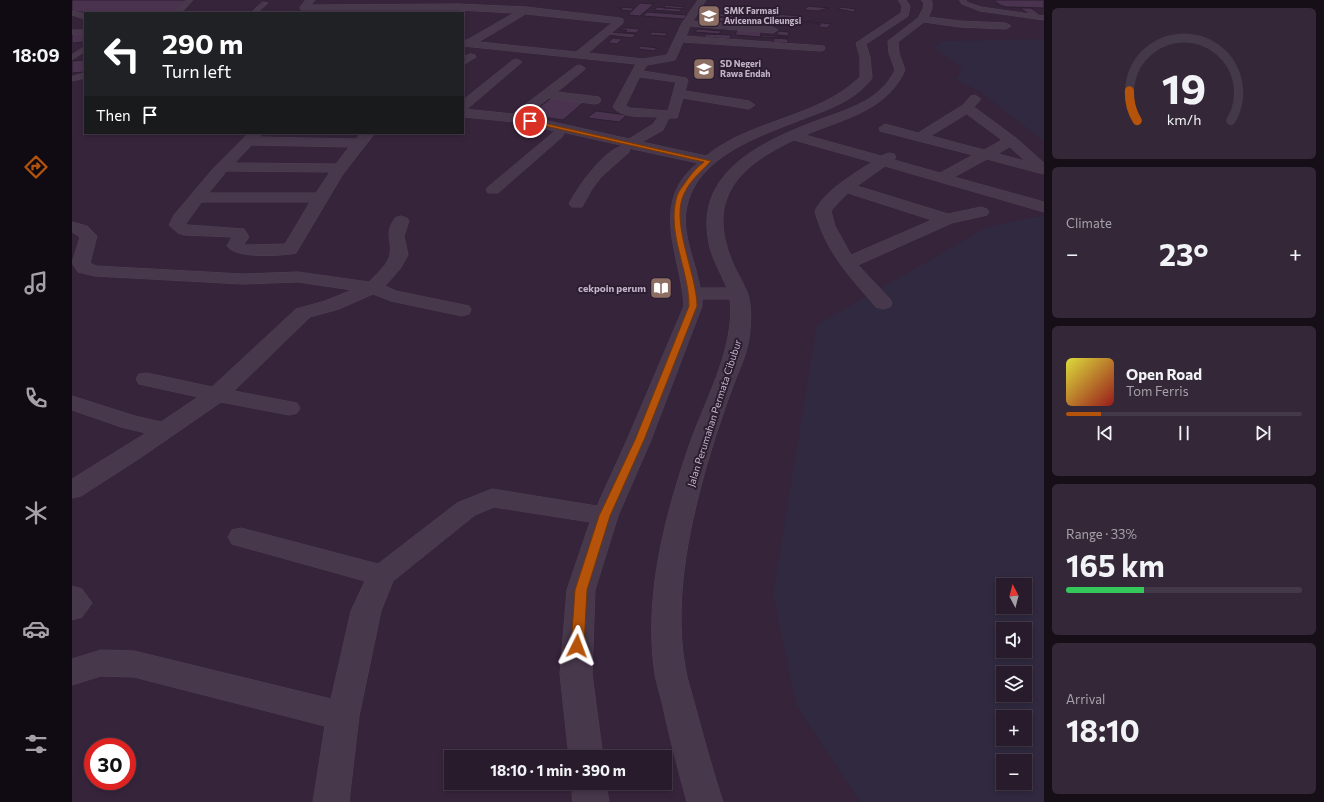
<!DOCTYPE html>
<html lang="en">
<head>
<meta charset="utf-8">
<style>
  :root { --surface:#281b2c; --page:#342838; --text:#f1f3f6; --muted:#a5a1a9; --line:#443948; --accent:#b45309 }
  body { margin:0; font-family:Commissioner,sans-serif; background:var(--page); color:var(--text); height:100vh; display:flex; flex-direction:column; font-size:15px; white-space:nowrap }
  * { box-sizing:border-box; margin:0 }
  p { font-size:13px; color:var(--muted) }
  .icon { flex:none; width:22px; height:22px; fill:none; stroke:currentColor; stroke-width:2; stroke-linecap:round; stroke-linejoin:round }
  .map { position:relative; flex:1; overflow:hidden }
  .details { display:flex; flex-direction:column; gap:8px; padding:8px; background:#160f18; width:280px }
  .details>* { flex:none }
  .banner { position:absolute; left:12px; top:12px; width:380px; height:122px; border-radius:0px; box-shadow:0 2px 6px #0003,0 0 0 1px var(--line); background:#202124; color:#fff; overflow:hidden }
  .needle { width:26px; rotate:353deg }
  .tools { position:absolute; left:924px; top:578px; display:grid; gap:8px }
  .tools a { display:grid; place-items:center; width:36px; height:36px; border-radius:0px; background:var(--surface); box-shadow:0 2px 6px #0003,0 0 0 1px var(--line); font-size:20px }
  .speed { position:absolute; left:12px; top:738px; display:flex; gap:8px; font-size:20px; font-weight:700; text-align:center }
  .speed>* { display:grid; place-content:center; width:52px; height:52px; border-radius:50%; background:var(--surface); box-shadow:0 2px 6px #0003,0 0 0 1px var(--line); line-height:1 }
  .speed .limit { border:6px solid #d22; background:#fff; color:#111 }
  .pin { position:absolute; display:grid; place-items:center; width:34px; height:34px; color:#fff; margin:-17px; border:2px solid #fff; border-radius:50%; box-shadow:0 1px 4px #0007 }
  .me { position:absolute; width:44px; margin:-22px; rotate:3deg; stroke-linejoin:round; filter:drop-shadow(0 0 3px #0008) }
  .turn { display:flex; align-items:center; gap:14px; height:84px; padding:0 12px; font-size:18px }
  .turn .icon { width:52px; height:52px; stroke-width:2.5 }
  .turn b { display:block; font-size:28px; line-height:34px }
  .then { display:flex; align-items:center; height:38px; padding:0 12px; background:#0003; gap:8px; font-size:15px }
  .big { font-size:30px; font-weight:700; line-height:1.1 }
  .details .tile { flex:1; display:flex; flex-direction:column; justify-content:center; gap:6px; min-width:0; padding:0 14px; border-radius:6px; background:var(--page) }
  .details .dial { align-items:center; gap:0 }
  .dial svg { height:104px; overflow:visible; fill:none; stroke:var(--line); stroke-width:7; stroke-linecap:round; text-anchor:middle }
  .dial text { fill:var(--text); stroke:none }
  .song { display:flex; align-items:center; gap:12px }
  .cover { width:48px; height:48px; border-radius:6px; background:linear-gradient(135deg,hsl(60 70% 55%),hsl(0 70% 35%)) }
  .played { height:4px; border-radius:2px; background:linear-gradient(90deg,var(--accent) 15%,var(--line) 15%) }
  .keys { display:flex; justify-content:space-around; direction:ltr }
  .heat { display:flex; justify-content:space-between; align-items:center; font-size:22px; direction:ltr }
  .charge { height:6px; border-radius:3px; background:linear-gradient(90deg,#34c759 33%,var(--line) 0) }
  .trip { position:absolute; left:372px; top:750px; width:228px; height:40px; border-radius:0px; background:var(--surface); box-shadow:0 2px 6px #0003,0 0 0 1px var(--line); font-weight:700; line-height:40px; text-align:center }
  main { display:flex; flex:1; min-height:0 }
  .tab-bar { display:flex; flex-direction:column; width:72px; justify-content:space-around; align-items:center; background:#100b12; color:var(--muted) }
  .tab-bar .icon { width:28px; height:28px }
  .tab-bar .on { color:var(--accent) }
  .tab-bar b { font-size:18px; color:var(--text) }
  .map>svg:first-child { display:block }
</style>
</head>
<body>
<main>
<nav class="tab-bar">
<b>18:09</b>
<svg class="icon on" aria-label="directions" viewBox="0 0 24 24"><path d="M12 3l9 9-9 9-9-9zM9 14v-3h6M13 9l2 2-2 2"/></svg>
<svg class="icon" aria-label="music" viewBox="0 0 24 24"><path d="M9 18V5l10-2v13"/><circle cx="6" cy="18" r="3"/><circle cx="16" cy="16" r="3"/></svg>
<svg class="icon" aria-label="phone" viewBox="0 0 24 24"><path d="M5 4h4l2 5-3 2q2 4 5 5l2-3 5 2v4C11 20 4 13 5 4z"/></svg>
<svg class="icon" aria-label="climate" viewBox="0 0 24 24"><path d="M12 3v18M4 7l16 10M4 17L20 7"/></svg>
<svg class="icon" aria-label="car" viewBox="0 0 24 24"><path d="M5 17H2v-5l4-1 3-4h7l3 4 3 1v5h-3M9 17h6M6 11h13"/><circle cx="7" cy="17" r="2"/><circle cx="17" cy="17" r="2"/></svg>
<svg class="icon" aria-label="filters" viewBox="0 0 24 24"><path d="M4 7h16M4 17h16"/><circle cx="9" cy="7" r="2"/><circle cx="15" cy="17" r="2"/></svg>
</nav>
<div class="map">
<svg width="972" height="802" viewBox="0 0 972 802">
  <rect width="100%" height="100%" fill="#36243b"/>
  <path fill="#30293f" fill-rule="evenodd" d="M972,39v102l-65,-50 -23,-11 6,-11 -28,-22 8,-6z
    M972,215v587h-184l-64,-97 -23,-112 44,-268 170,-98zM931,585h22v22h-22zM931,629h22v22h-22zM931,673h22v22h-22zM931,717h22v22h-22zM931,761h22v22h-22z"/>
  <path fill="#49334f" stroke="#2e1f32" d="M0,0h115l-11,13 -104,-1z
    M921,0h51v8l-38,-1 -6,-2z
    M568,3l14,1 -14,12 -12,-1z
    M594,5l8,1 11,1 -2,2 -20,-1z
    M736,6l21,2 -11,3 -14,-1z
    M547,7l15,1 -3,3 -10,-1 1,-2h-4z
    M585,7l25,2 -2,3 -26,-2z
    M769,7l15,2 -3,3 -15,-3z
    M948,8h11l10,7h-11z
    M672,10l9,1 -6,5 -10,-1z
    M575,12l40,3 -3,4 -41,-3z
    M642,13l21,2 -4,3 -20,-3z
    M704,14l24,2 -2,3 -24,-2z
    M675,16l9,1 -6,6 -9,-1z
    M645,17l23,2 -2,3 -22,-1z
    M734,21l25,3 -4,4 -9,-1 3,-3 -17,-2z
    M551,28h6l11,1 -4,4 -11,-1 2,-2h-6z
    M666,28l24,1 -2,8 -25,-2z
    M625,29l24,2 -2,3 -24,-2z
    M706,31l11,1 -1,4 -11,-1z
    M13,32v10l-13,1v-10z
    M538,32l26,2 -4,4 -24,-3z
    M580,32l16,1 -3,3 -16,-1z
    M634,34l25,1 -1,4 -26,-2z
    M690,35l25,2v1l-25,-1z
    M541,38l9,1 -5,5 -9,-1z
    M702,38l14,1v4l-15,-1z
    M569,46l16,2 -3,3 -16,-2z
    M13,60v12l-13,1v-12z
    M479,98l33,4 -21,18 -34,-5z
    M524,111l31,4 -8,7 -32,-4z"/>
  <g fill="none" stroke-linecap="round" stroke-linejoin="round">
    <g stroke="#504154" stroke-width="1">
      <path id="lane" d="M115,0h6l-12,13h-6z
        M888,0h6v2l15,5 63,9v4l-64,-9 -18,-7z
        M191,2l5,1 -11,10h-6z
        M0,11l10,2 3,2v4l-13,-4z
        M0,30h13v4h-13z
        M13,47v4l-13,9v-5z
        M13,73v5l-13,3v-4z"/>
    </g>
    <g stroke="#504154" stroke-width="1">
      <path id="street" d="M234,0h9l-4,5 147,-1 68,3 94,11 3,1v4l-35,30 55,6 24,-4 15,-32 16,-23h8l-13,21 80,6 5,3 -5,3 -83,-7 -4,10 138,10 1,2 -1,2 -4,1 -137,-9 -8,18 -28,5 -4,6 43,7 2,2 -3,11 64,10 6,4 -6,4 -66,-11 -6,20h-8l-6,12 -21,12 64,14c46,-37 112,-38 154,-79v-20l-4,-14 45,-30 1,-7 -4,-6h8l4,6 -2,10 -42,28 4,13 2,21c-15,21 -42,31 -64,39 -45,18 -113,38 -122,93 -4,26 10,53 14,78h27c-7,-17 -17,-32 -19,-51 -11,-70 63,-99 116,-119 28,-10 57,-19 71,-48l-6,-17 -1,-12 30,-23 5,-9 1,-6 -3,-3h10c3,5 0,12 -3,17l32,4 46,2 5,3 -5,3 -46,-2 -36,-5 -26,20 1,11 6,17c-18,41 -62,49 -100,65l76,21 8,-3 5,1 2,3 -2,3 46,13 33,-18 -93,-24 -1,-3 6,-4 33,9 45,-28 8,-9 4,-1 6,4 -7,8 42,31 28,25 -1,11 -56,-15 -33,18 90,25v10l-159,-46 -28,20 91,28 33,-7 6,2 2,3 -2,3 -35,8 -94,42 32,34 2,4 -2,4 -7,2 -7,-2c-26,-30 -51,-56 -61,-96 9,-20 39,-37 57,-49l-78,-22c-51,24 -87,55 -64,116 4,13 12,23 17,36 5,13 4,31 2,46 -2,16 -10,32 -16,48 -8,22 -16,45 -23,68 -20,68 -37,142 -25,213 2,12 6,23 9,35 9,33 18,67 29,100h-36c-9,-33 -18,-66 -25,-100 -3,-12 -7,-23 -8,-35 -9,-72 10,-147 33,-215 15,-47 49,-103 43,-153h-28v7l-51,134 -33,76 -23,74 -3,84 11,83h-34l-9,-83 7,-84 23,-68 -96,-15 -19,8 -82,66 -12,30 -22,105 -10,86h-36l12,-76 -191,-49 -33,-1 -29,9v-26l29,-9 33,1 197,48 20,-88 14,-30 -133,-37 -4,-7 4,-7 9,-2 137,36 79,-61 35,-14 105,17 30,-66 57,-134c-3,-51 -36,-103 14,-143l-70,-15 2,2 -2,3 -27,24 -9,12 -10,18h-10l-3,-3c7,-15 38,-59 56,-58l-63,-14 2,2 -2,3 -64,56h-10l-2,-3 2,-3 67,-56 -39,-9 -53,-5v-17l50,-40 4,-1 5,3 -55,47h-3l49,5 63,-48 4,-1 5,3 -1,2 -27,22 42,5 2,3 -2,3 -4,1 -46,-6 -23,18 103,23 24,-15 5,-7c-13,-1 -36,2 -45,-10l23,-43 -173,-18v-6h4l47,-27 -56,-3h-157l-1,-2zM454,14l86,9 -36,29 -97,-10zM568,77l36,5 -8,29 -38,-3 -4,-2zM895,114l35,26 -18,10 -53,-14zM938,147l15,14 -27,-7zM776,193l84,27 -81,35 -16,-29 -4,-15z
        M399,54l4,1 1,2 -13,8v-8z
        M177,133h14l-4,4 97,2 5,-6h14l-32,41 -47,79c-15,3 -60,6 -69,-7l5,-9 -48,-2 -6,-2 -9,-8 5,-10 38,-45zM180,145l97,2 -13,17 -101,-1zM155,171l103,1 -14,21h-107zM130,202h108l-25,42 -39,1 -2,-1 5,-7 -5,-8 -56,-4 -2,-1z
        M329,216l6,2 2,3 -5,15 4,19 -8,14 -15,17 11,5 73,15 2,4 -2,4 -7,2 -71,-15 -18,-7 -34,15 -29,8 -76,74 63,12 3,5 -3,5 -8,2 -68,-13 -81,56 -59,38 -9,2v-19l74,-46 -25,-6 -49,-17v-14l63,20 26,6 37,-25 -59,-13 -3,-5 3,-5 8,-1 65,14 84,-78 29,-8 27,-11 -54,-8 -55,2 -148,-8 -17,-4 -6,-9 8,-26 -8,-5v-10l15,4 10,10 -7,27 6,3 147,8 55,-2 71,10c6,-7 20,-18 21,-28 2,-15 -6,-20 5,-36z
        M0,586l10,3 10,14 -10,14 -10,3z
        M500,783h34l3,19h-36z"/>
    </g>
    <use href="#lane" fill="#47384b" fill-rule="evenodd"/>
    <use href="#street" fill="#47384b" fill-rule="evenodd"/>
  </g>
  <path fill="#b45309" stroke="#753606" d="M458,120l181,41c-9,10 -21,19 -27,33 -14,28 13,81 13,112l-53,134 -34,76 -23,74 -3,56 -2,4 -5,1 -4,-1 -2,-4 4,-56 24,-74 36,-76 54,-134c0,-37 -23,-74 -12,-110 2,-6 7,-11 10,-16 5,-7 10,-13 17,-18l-176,-40z"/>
  <defs>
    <g id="school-square" transform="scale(1.15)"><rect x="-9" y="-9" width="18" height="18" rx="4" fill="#8d6e63" stroke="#2c1d30"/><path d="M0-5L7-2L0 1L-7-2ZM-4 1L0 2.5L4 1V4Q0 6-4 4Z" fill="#fff"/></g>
    <g id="library-square" transform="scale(1.15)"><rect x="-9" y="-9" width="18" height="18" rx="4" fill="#8d6e63" stroke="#2c1d30"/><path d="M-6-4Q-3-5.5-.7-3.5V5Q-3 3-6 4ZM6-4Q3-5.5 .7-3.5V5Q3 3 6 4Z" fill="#fff"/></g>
  </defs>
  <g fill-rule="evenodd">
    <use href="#school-square" x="637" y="16"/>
    <use href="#school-square" x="632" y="69"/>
    <use href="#library-square" x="589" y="288"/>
  </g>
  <g text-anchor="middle" stroke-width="4" stroke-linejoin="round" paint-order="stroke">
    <g font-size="9" font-weight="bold" fill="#c3b3c7" stroke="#2c1d30" text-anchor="start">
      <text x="652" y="14">SMK Farmasi<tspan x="652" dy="10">Avicenna Cileungsi</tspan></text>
      <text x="648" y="67">SD Negeri<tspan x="648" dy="10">Rawa Endah</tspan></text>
    </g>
    <g font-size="10" font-weight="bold" fill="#c3b3c7" stroke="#2c1d30" text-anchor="end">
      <text x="574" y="292">cekpoin perum</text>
    </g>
    <g font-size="10" fill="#c3b3c7" stroke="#2c1d30">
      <text transform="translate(642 413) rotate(-72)" y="4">Jalan Perumahan Permata Cibubur</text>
    </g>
  </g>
</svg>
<div class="tools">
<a><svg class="needle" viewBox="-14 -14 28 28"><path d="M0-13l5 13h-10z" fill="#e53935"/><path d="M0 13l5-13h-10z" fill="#a5a1a9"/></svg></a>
<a><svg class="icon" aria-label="sound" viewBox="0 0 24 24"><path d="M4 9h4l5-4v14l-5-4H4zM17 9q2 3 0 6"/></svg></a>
<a><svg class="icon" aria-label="layers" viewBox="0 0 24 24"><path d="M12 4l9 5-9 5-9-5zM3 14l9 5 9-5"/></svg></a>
<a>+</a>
<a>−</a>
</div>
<div class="speed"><div class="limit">30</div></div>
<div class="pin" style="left:458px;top:121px;background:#d93025"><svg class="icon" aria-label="arrive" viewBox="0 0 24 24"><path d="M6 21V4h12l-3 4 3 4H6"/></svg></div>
<svg class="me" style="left:505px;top:646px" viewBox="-20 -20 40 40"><path d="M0-17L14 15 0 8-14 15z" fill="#b45309" stroke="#fff" stroke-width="4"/></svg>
<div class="trip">18:10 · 1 min · 390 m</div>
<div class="banner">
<div class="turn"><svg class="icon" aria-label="left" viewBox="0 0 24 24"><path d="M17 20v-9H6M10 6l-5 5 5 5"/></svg><div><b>290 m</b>Turn left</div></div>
<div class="then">Then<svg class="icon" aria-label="arrive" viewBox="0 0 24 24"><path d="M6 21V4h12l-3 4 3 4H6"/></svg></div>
</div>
</div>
<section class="details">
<div class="tile dial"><svg viewBox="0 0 100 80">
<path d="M14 69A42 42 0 1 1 86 69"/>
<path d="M14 69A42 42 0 0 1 8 46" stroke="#b45309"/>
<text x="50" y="56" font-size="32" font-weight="700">19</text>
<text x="50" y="72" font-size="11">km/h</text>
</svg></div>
<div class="tile"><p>Climate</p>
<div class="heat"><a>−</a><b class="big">23°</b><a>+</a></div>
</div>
<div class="tile">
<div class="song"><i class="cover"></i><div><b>Open Road</b><p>Tom Ferris</p></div></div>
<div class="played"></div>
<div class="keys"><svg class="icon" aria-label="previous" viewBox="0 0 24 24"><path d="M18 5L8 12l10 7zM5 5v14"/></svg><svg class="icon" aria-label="pause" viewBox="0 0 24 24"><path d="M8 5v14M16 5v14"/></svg><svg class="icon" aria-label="next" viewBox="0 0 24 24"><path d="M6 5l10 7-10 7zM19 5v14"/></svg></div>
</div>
<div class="tile"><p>Range · 33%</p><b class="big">165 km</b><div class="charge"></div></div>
<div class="tile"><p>Arrival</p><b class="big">18:10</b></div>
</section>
</main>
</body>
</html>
